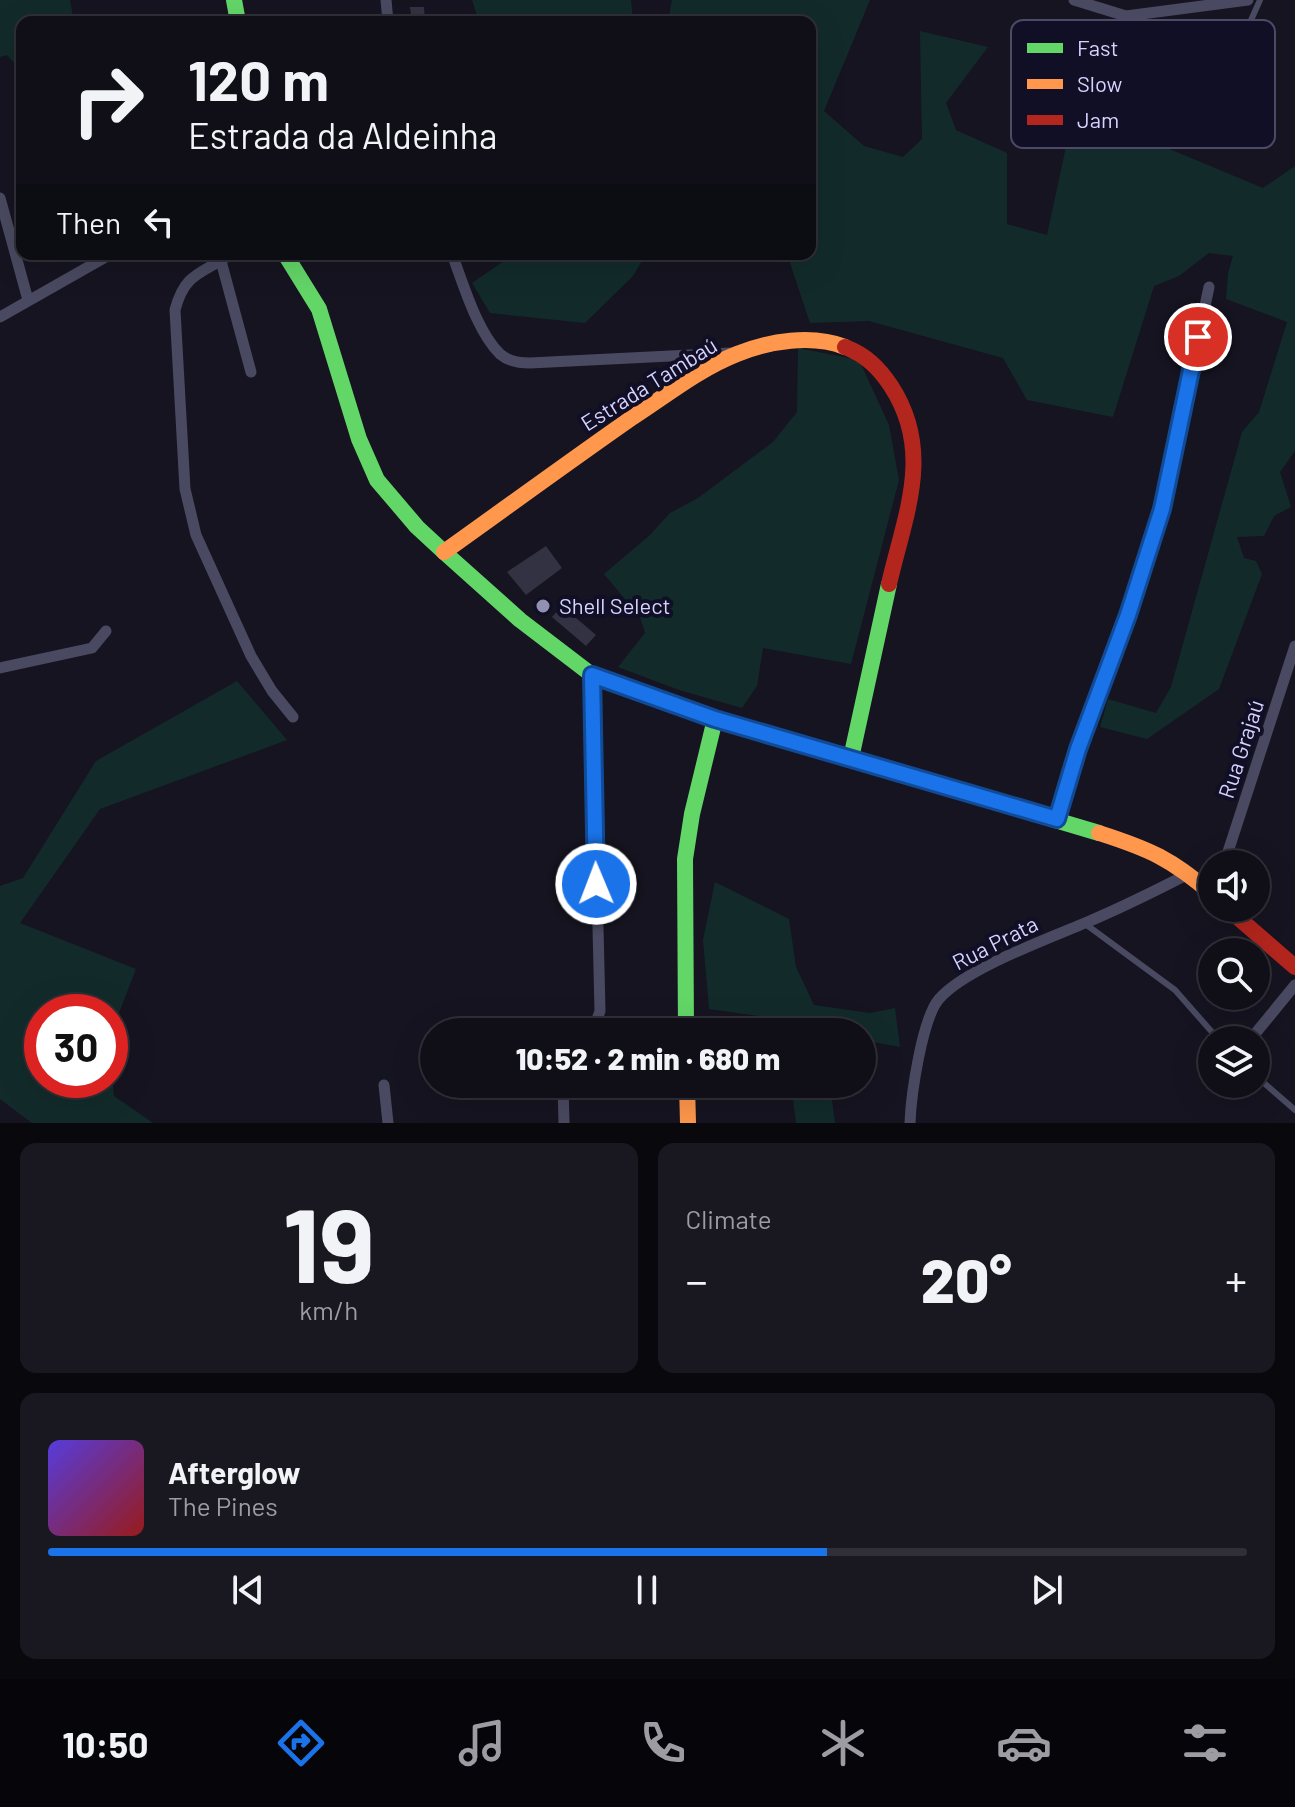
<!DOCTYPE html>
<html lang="en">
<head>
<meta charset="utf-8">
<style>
  :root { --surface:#100f18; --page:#191821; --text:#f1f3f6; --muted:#9c9ca2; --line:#302f37; --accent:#1a73e8 }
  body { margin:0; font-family:Barlow,sans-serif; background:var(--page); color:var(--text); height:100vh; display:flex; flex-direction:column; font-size:30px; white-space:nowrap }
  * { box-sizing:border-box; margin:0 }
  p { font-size:26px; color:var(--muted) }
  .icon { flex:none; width:44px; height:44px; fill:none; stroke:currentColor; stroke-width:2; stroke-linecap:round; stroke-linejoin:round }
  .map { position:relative; height:1123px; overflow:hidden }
  .drawer { display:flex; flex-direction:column; gap:20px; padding:20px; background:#09080d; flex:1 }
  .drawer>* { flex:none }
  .guide { position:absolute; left:16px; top:16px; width:800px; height:244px; border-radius:16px; box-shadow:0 8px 32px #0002,0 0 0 2px var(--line); background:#100f18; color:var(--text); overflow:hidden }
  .controls { position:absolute; left:1198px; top:850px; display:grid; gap:16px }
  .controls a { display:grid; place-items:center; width:72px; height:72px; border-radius:50%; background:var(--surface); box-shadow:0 8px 32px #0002,0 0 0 2px var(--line); font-size:40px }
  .speed { position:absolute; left:24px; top:994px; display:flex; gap:16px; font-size:40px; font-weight:700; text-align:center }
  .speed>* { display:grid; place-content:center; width:104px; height:104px; border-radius:50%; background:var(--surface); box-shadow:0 8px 32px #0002,0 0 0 2px var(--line); line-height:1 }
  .speed .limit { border:12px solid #d22; background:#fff; color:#111 }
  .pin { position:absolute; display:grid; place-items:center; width:68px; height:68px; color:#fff; margin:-34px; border:4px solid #fff; border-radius:50%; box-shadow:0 2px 8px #0007 }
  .me { position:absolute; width:88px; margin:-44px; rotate:359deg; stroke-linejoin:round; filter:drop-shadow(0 0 6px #0008) }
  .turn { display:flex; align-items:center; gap:28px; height:168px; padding:0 40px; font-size:36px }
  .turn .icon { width:104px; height:104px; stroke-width:2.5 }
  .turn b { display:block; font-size:56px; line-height:68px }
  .then { display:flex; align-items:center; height:76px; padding:0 40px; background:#0003; gap:16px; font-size:30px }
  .big { font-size:60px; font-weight:800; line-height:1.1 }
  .drawer .card { flex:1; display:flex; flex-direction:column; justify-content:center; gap:12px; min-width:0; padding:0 28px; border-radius:16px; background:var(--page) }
  .drawer .dial { align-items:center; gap:0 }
  .dial b { font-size:104px; line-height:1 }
  .song { display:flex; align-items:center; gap:24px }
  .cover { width:96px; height:96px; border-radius:12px; background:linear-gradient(135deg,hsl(250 70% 55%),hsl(0 70% 35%)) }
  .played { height:8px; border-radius:4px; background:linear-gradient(90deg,var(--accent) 65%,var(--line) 65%) }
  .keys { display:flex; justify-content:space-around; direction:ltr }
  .heat { display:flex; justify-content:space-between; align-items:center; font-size:44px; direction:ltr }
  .drawer .tiles { flex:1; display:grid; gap:20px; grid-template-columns:1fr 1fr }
  .card:last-child { grid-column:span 2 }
  .trip { position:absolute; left:420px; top:1018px; width:456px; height:80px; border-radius:40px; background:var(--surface); box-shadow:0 8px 32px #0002,0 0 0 2px var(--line); font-weight:800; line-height:80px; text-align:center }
  .tabs { display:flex; height:128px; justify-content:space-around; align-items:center; background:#06060a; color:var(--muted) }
  .tabs .icon { width:56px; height:56px }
  .tabs .selected { color:var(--accent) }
  .tabs b { font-size:36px; color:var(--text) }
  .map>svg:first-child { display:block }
</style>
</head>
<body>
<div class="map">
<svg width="1295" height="1123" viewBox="0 0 1295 1123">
  <rect width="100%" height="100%" fill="#151420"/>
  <path fill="#122b2a" d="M0,0h70l4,22h-52v50l-15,-17 -7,2z
    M472,0h159l2,22h-154z
    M672,0h198l-46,111 40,35 39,11 19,-18 -2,-108 68,16 -42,56 10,27 51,23v71l40,11 22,-102 13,-109 73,119 108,45 32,-22v285l-15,21 11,35 -17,9 -10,20 -27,1 7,21 12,3 6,13 -43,115 -72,50 -47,-12 8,-28 48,14 15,-26 71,-255 17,-20 28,-90 -61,-23 2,-26 5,-17 -24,-3 -30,23 -25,10 -41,131 -86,-17 -24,-42 -134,-37 -59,2 -23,-69h23v-232h-142z
    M514,254h132l-13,22 -48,47 -95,-10 -18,-30z
    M798,348l61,12 30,65 10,55 -48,184 -88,-16 -6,38 -15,22 -63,-18 -61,-23 27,-34 -5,-16 -36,-43 46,-39 20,-22 28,-15 75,-56 24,-30z
    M237,681l50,59 -187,69 -80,114 116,46 -26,67v-24h-68v68h68v-28l4,44 39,27h-121l-32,-24v-213l23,-8 73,-117z
    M715,882l74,37 7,48 18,38 56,8 25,-5 5,39 -38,-7v-8h-74l-1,-12 -78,-11 -6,-69z
    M791,1084h39l5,39h-39z"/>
  <path fill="#333242" d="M410,7h14l1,15h-13z
    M546,546l16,22 -36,27 -19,-23z
    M562,606l34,29 -10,11 -34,-29z"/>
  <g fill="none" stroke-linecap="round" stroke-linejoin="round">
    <path stroke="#494a61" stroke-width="6" d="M1209,114l51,-114
      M1084,923l91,67 44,50
      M1256,1076l39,34"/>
    <path stroke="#494a61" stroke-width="11" d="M386,0l2,22
      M1074,0l52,16 122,-16
      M0,198l28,102
      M231,254c-29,20 -46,18 -56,56l10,179 11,46 55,121 21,35 21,26
      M452,254c11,29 25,78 48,100 8,7 20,9 30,9l200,-10
      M221,261l30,111
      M0,317l111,-63
      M0,668l92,-20 14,-17
      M1057,819l21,-70 50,-134 34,-106 47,-222
      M1224,864l71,-218
      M589,1032l5,-4 6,-17 -8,-336
      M1250,1040l45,-55
      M563,1084l1,39
      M384,1085l4,38
      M910,1123c1,-28 12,-104 29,-124 26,-30 108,-60 146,-76 36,-15 70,-32 105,-50"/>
    <path stroke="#63d668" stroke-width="16" d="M234,0l4,22
      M285,254l34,55 40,130 18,41 40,47 27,25 76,68 72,55 97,36 410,122
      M851,758l38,-174
      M686,1032l-1,-173 7,-45 23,-95"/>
    <path stroke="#ff974d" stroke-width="16" d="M444,552c63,-45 126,-91 189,-135 34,-22 66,-48 104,-63 32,-13 75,-20 108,-7
      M1099,833c50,16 73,26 113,61
      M687,1084l1,39"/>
    <path stroke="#b3261e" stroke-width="16" d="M845,347c21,8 34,21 46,39 43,66 14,128 -2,198
      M1227,908l68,59"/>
  </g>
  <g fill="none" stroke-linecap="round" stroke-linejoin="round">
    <g stroke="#114b97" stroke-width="20">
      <path id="route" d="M596,884l-4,-209 123,44 342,100 21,-70 50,-134 34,-106 36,-172"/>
    </g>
    <use href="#route" stroke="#1a73e8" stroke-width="14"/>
  </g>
  <circle fill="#9291b1" stroke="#110f25" stroke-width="3" cx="543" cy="606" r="8"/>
  <g text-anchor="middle" stroke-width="8" stroke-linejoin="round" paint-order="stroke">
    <g font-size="22" fill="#d6d4ff" stroke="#110f25">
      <text transform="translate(649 384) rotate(-32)" y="8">Estrada Tambaú</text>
      <text transform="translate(1241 749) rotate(-72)" y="8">Rua Grajaú</text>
      <text transform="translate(995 943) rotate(-27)" y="8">Rua Prata</text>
    </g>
    <g font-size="22" fill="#d6d4ff" stroke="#110f25" text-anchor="start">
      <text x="559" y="614">Shell Select</text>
    </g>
  </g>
  <rect x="1011" y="20" width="264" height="128" rx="12" fill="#110f25" stroke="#4c4a66" stroke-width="2"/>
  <rect x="1027" y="43" width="36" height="10" fill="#63d668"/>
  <rect x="1027" y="79" width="36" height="10" fill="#ff974d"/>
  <rect x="1027" y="115" width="36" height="10" fill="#b3261e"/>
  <g font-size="22" fill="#d6d4ff">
    <text x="1077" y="56">Fast</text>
    <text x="1077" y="92">Slow</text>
    <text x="1077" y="128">Jam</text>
  </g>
</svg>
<div class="controls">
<a><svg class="icon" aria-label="sound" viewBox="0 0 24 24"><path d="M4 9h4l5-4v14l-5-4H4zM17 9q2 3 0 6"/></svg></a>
<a><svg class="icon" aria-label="search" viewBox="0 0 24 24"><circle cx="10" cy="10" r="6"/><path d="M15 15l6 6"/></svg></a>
<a><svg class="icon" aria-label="layers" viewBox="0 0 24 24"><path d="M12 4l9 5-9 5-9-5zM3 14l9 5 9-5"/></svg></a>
</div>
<div class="speed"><div class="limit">30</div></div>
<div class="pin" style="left:1198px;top:337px;background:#d93025"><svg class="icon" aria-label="arrive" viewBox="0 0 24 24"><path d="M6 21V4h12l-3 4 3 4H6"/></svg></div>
<svg class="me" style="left:596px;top:884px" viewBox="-20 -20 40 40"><circle r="17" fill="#1a73e8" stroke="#fff" stroke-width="3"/><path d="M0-11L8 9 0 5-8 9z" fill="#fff"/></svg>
<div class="trip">10:52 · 2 min · 680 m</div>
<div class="guide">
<div class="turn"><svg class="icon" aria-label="right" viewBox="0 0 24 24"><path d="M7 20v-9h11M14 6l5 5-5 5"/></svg><div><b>120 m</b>Estrada da Aldeinha</div></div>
<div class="then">Then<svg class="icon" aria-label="left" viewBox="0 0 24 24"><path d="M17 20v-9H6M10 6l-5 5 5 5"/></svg></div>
</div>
</div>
<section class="drawer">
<div class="tiles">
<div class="card dial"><b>19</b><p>km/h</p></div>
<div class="card"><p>Climate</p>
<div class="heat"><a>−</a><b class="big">20°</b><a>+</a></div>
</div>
<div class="card">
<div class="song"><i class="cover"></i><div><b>Afterglow</b><p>The Pines</p></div></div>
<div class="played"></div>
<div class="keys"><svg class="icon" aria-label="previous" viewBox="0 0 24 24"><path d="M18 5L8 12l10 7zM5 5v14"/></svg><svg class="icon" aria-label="pause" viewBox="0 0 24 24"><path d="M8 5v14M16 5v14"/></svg><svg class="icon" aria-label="next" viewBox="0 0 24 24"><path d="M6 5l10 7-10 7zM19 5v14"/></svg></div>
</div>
</div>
</section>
<nav class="tabs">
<b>10:50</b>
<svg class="icon selected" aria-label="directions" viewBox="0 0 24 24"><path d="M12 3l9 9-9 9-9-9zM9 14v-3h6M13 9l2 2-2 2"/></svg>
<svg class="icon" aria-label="music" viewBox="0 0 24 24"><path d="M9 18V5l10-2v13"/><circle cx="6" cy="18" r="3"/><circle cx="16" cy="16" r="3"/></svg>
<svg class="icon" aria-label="phone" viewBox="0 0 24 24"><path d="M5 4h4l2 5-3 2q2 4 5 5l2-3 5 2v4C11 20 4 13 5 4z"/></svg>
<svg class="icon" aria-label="climate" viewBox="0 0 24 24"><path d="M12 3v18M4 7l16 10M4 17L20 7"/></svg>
<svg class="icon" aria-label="car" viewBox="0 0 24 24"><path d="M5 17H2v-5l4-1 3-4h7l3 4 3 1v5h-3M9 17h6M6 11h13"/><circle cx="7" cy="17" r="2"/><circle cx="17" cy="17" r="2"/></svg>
<svg class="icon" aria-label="filters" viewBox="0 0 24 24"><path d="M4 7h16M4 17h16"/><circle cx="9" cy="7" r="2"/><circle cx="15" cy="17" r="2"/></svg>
</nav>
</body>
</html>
